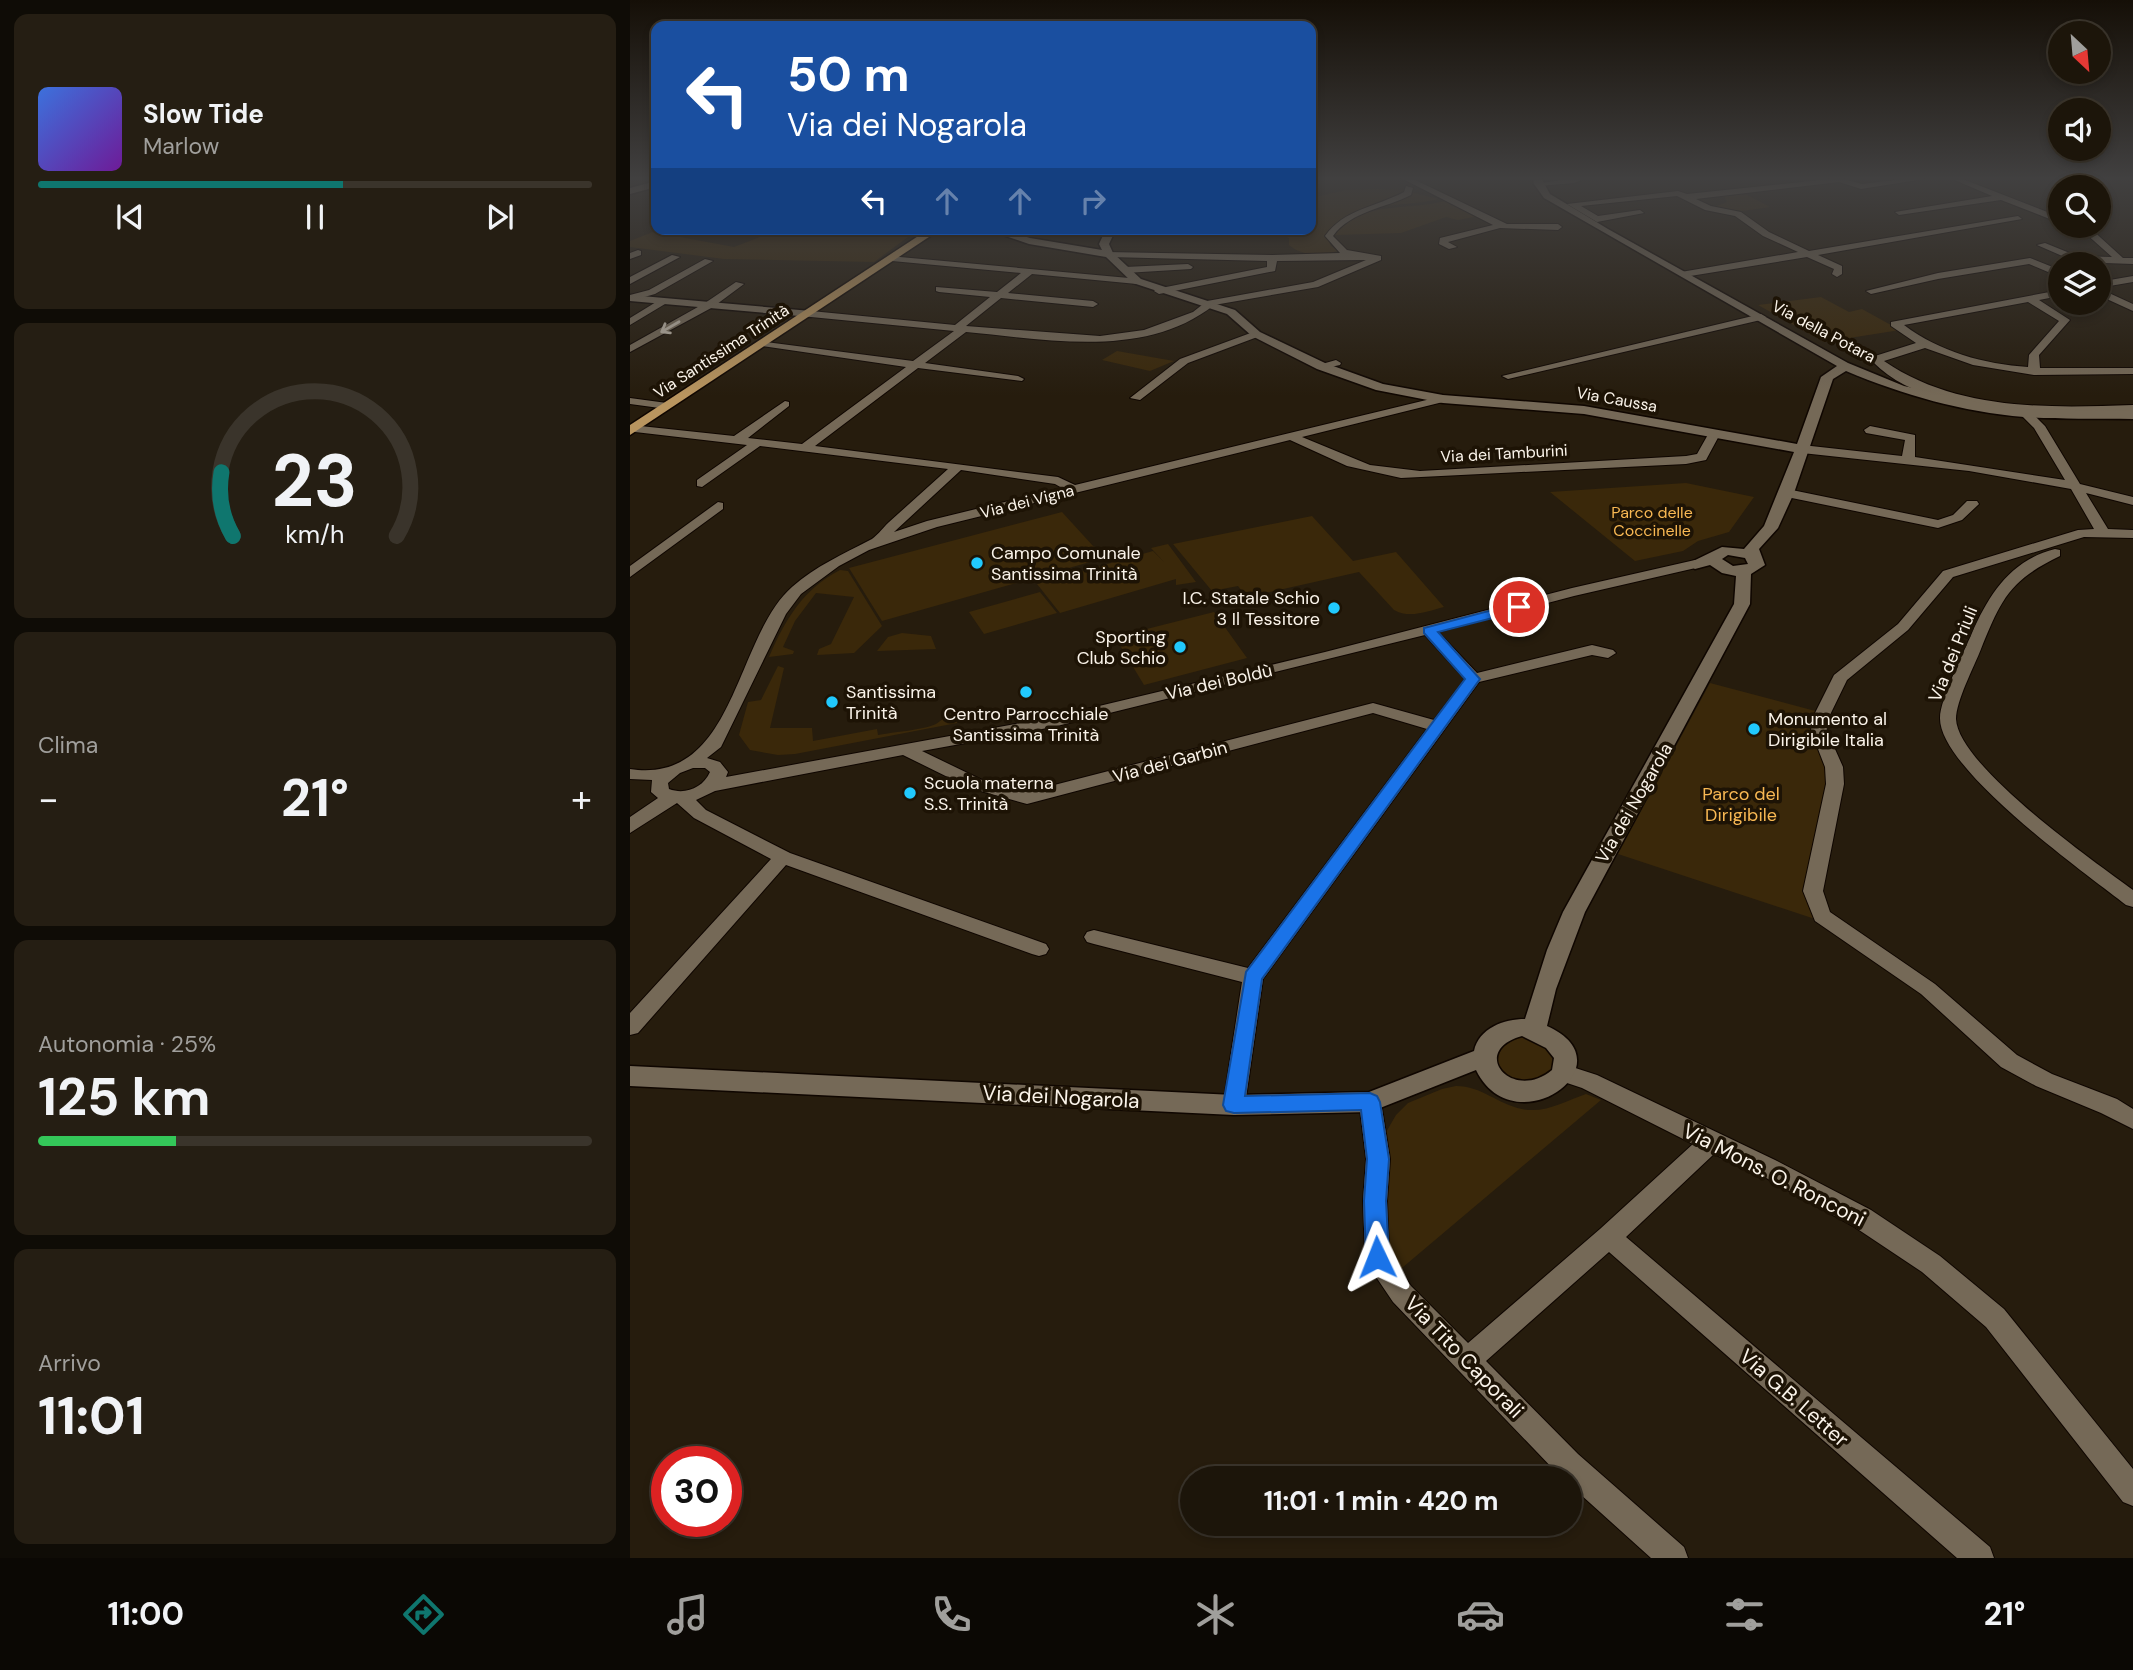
<!DOCTYPE html>
<html lang="it">
<head>
<meta charset="utf-8">
<style>
  :root { --surface:#1c150a; --page:#251e13; --text:#f1f3f6; --muted:#a09f9c; --line:#3a342b; --accent:#0f766e }
  body { margin:0; font-family:"DM Sans",sans-serif; background:var(--page); color:var(--text); height:100vh; display:flex; flex-direction:column; font-size:26px; white-space:nowrap }
  * { box-sizing:border-box; margin:0 }
  p { font-size:23px; color:var(--muted) }
  .icon { flex:none; width:38px; height:38px; fill:none; stroke:currentColor; stroke-width:2; stroke-linecap:round; stroke-linejoin:round }
  .map { position:relative; flex:1; overflow:hidden }
  .details { display:flex; flex-direction:column; gap:14px; padding:14px; background:#0f0c06; width:630px }
  .details>* { flex:none }
  .guide { position:absolute; left:21px; top:21px; width:665px; height:214px; border-radius:14px; box-shadow:0 4px 10px #0003,0 0 0 2px var(--line); background:#1a4fa0; color:#fff; overflow:hidden }
  .needle { width:46px; rotate:154deg }
  .tools { position:absolute; left:1418px; top:21px; display:grid; gap:14px }
  .tools a { display:grid; place-items:center; width:63px; height:63px; border-radius:50%; background:var(--surface); box-shadow:0 4px 10px #0003,0 0 0 2px var(--line); font-size:35px }
  .speed { position:absolute; left:21px; top:1446px; display:flex; gap:14px; font-size:35px; font-weight:700; text-align:center }
  .speed>* { display:grid; place-content:center; width:91px; height:91px; border-radius:50%; background:var(--surface); box-shadow:0 4px 10px #0003,0 0 0 2px var(--line); line-height:1 }
  .speed .limit { border:10px solid #d22; background:#fff; color:#111 }
  .pin { position:absolute; display:grid; place-items:center; width:60px; height:60px; color:#fff; margin:-30px; border:4px solid #fff; border-radius:50%; box-shadow:0 2px 7px #0007 }
  .me { position:absolute; width:77px; margin:-38px; rotate:358deg; stroke-linejoin:round; filter:drop-shadow(0 0 5px #0008) }
  .turn { display:flex; align-items:center; gap:24px; height:147px; padding:0 21px; font-size:32px }
  .turn .icon { width:91px; height:91px; stroke-width:2.5 }
  .turn b { display:block; font-size:49px; line-height:60px }
  .lanes { display:flex; align-items:center; height:66px; padding:0 21px; background:#0003; justify-content:center; gap:35px; direction:ltr }
  .lanes .off { opacity:.35 }
  .big { font-size:52px; font-weight:700; line-height:1.1 }
  .details .tile { flex:1; display:flex; flex-direction:column; justify-content:center; gap:10px; min-width:0; padding:0 24px; border-radius:14px; background:var(--page) }
  .details .dial { align-items:center; gap:0 }
  .dial svg { height:182px; overflow:visible; fill:none; stroke:var(--line); stroke-width:7; stroke-linecap:round; text-anchor:middle }
  .dial text { fill:var(--text); stroke:none }
  .song { display:flex; align-items:center; gap:21px }
  .cover { width:84px; height:84px; border-radius:10px; background:linear-gradient(135deg,hsl(220 70% 55%),hsl(280 70% 35%)) }
  .played { height:7px; border-radius:4px; background:linear-gradient(90deg,var(--accent) 55%,var(--line) 55%) }
  .keys { display:flex; justify-content:space-around; direction:ltr }
  .heat { display:flex; justify-content:space-between; align-items:center; font-size:38px; direction:ltr }
  .charge { height:10px; border-radius:5px; background:linear-gradient(90deg,#34c759 25%,var(--line) 0) }
  .trip { position:absolute; left:550px; top:1466px; width:402px; height:70px; border-radius:35px; background:var(--surface); box-shadow:0 4px 10px #0003,0 0 0 2px var(--line); font-weight:700; line-height:70px; text-align:center }
  .dock { display:flex; height:112px; justify-content:space-around; align-items:center; background:#0b0804; color:var(--muted) }
  .dock .icon { width:49px; height:49px }
  .dock .on { color:var(--accent) }
  .dock b { font-size:32px; color:var(--text) }
  main { display:flex; flex:1; min-height:0 }
  .map>svg:first-child { display:block }
</style>
</head>
<body>
<main>
<section class="details">
<div class="tile">
<div class="song"><i class="cover"></i><div><b>Slow Tide</b><p>Marlow</p></div></div>
<div class="played"></div>
<div class="keys"><svg class="icon" aria-label="previous" viewBox="0 0 24 24"><path d="M18 5L8 12l10 7zM5 5v14"/></svg><svg class="icon" aria-label="pause" viewBox="0 0 24 24"><path d="M8 5v14M16 5v14"/></svg><svg class="icon" aria-label="next" viewBox="0 0 24 24"><path d="M6 5l10 7-10 7zM19 5v14"/></svg></div>
</div>
<div class="tile dial"><svg viewBox="0 0 100 80">
<path d="M14 69A42 42 0 1 1 86 69"/>
<path d="M14 69A42 42 0 0 1 9 41" stroke="#0f766e"/>
<text x="50" y="56" font-size="32" font-weight="700">23</text>
<text x="50" y="72" font-size="11">km/h</text>
</svg></div>
<div class="tile"><p>Clima</p>
<div class="heat"><a>−</a><b class="big">21°</b><a>+</a></div>
</div>
<div class="tile"><p>Autonomia · 25%</p><b class="big">125 km</b><div class="charge"></div></div>
<div class="tile"><p>Arrivo</p><b class="big">11:01</b></div>
</section>
<div class="map">
<svg width="1503" height="1558" viewBox="0 0 1503 1558">
  <rect width="100%" height="100%" fill="#261c0d"/>
  <path fill="#3a280a" d="M746,189l27,1 35,9c-38,10 -87,-1 -112,36l5,11 7,5c-15,4 -36,6 -49,-6v-7l-4,-2h-39l-15,-3 8,-4h72v-31l35,-8z
    M1115,194l25,13 -28,4 -28,-4 13,-5 -3,-6z
    M815,201l12,3 22,12 -21,4 -12,-3 -45,16 -66,2 -1,-4c34,-30 70,-20 111,-30z
    M151,229h138l-45,33 -150,-3 -94,-12v-6l23,-9 81,15z
    M1191,297l28,15 13,-3 38,21 -76,12 -66,-37z
    M487,351l57,10 -24,10 -48,-11z
    M1056,483l68,14 -25,35 -31,9 -15,10 -48,10 -85,-69z
    M432,512l42,46 -222,63 -33,-53z
    M682,516l41,45 43,-9 48,55c-16,4 -34,12 -50,3l-35,-38 -107,24 -7,-1 -7,-9 -26,5 -39,-47z
    M538,544l28,38 -20,3v-6l-116,34 -23,-29 116,-33 11,11 -13,-14z
    M210,570l8,1 34,55 -28,27 -37,2 2,-6 12,-5 23,-47 -38,-4 -21,28 -12,26 11,4 -1,3 -24,3c16,-37 34,-68 71,-87z
    M410,592l17,21 -73,21 -15,-22z
    M584,612l33,46 -103,27 -29,-48z
    M272,633l29,3 5,13 -59,2 11,-14z
    M148,666l6,2 -14,60h42l1,13 64,-12 1,6c15,-3 46,-5 58,-11 8,-5 10,-10 20,-7l1,6 -162,31 -17,1 -28,-5 -11,-15 9,-33 13,-2z
    M1080,683l109,29 11,55 -12,153 -200,-66z
    M890,1037h9l22,14 3,15c-9,16 -31,21 -47,11 -4,-3 -8,-10 -11,-14 2,-18 7,-21 24,-26z
    M826,1086c26,0 41,18 66,23 23,5 43,-8 64,-15l15,6 -205,173 -8,-11 -3,-128 11,-19 12,-12 34,-14z"/>
  <g fill="none" stroke-linecap="round" stroke-linejoin="round">
    <g stroke="#0f0600" stroke-width="2">
      <path id="minor" d="M771,178h10l96,46h51l4,3 -4,3 -58,-2 -52,14 9,5 -8,2 -10,-5 1,-6 53,-13z
        M946,178h10l-12,5 -36,3 -4,-2z
        M1210,178l22,6 50,-6 12,1 -63,10 -22,-7 -143,17 15,7 30,6 28,20 40,19 209,-35 4,3 -204,36 24,11v8l-5,3 -5,-3 2,-5 -27,-12 -123,20 -5,-3 2,-2 117,-20 -35,-16 -28,-20 -30,-6 -28,-14 -96,10 17,10 42,-6 4,3 -47,9 -30,-18 111,-13 9,3z
        M1320,178h10l100,39v6l-59,-23 -102,15 -4,-3 97,-16z
        M776,186l7,2 -2,7c-25,13 -60,16 -78,41l14,14 34,6v4l-63,27 -104,18c-69,55 -168,34 -248,27l-41,31 93,13 6,3 -2,2 -104,-13 -103,78 243,31 17,8 368,-89 6,3 -2,2 -145,36 68,28 50,6 266,-15 11,-2 13,-23h8l2,3 -14,26 -20,4 -285,14 -54,-12 -57,-26 -353,87 -68,23 -30,16 -38,28 -15,20 -65,133 -14,11 13,4 8,10 -2,5 327,-60 272,-65 247,-64 123,-28 5,1v6l-126,29 -136,36 39,41 115,-28 21,5 3,3 -8,5 -16,-3 -113,27 -216,297 -18,126 -3,7 -8,2 -8,-2 -3,-7 19,-123 -148,-38 -7,-2 -3,-5 3,-5 7,-2 154,38 179,-239 -54,-16 -346,91 -57,-16 -67,-33 -188,36 -19,9 10,10 84,43 256,91 3,5 -3,5 -7,2 -7,-2 -246,-89 -148,168 -8,2v-22l141,-154 -77,-41 -17,-15 -47,30v-16l28,-19 -7,-6 1,-12 -22,-1v-10c106,16 104,-131 162,-182 24,-21 51,-33 78,-47 5,-2 13,-12 18,-17 20,-18 40,-36 60,-54l-188,-23 -58,41 -5,-1v-6l50,-35 -112,-13 -4,-1v-6l103,11 51,-35 4,1v4l-41,32 54,6 104,-77 -144,-21 -4,-1v-4l155,20 41,-30 -143,-14 -5,-3 5,-3 144,14 35,-28 -51,-5 -3,-1v-4l61,5 24,-19 -129,-12 -5,-3 2,-2 251,23 2,2 -5,3 -105,-10 -24,19 85,8 5,3 -5,3 -92,-9 -35,28 134,10 44,-6 49,-18 14,-11 106,-19 53,-22 -89,1 -2,10 -116,23 -5,-3 2,-2 111,-22v-6l-158,-4 -5,-3 2,-2 166,3 68,-2 -15,-17c19,-27 51,-29 79,-44zM331,470l94,14 7,4 -135,33 -33,11zM795,635l40,44 -31,41 -61,-17 -346,89 -45,-12 -60,-29 131,-24zM63,768h12l5,4c-7,16 -25,23 -41,17l-1,-6 12,-10z
        M1442,226l18,2 33,30h10v6l-57,-2 -39,-17 8,-2 32,13 35,1 -28,-25z
        M8,250l3,1v4l-11,4v-6z
        M42,255l8,2 -50,27v-7z
        M1400,258l30,12v7l-31,-13 -91,15 -67,15 -5,-3 72,-18z
        M75,259l8,2 -58,33 -25,7v-6l19,-5z
        M558,264l5,3 -2,2 -66,4 -5,-3 5,-3z
        M1503,276v6l-35,6v-6z
        M106,282l8,2 -31,23 -83,45v-7l75,-42z
        M1468,288l35,16v7l-35,-16z
        M1430,290v6l-21,4 31,20 -31,35 1,13h93v6l-99,1 -61,-10 -48,-17 -41,13c73,50 164,47 249,44v8l-102,-1 14,14 35,58 53,13v8l-47,-12 22,36 25,1v8l-49,-1 -131,40 -45,53 -61,50 -19,39 -1,12 16,36 1,17 -21,107 7,21 105,72 82,71 35,19 65,25 16,10v20l-32,-16 -65,-27 -35,-19 -80,-73 -106,-73 -12,-30 23,-107 -1,-17 -14,-36 1,-12 22,-44 64,-51 45,-53 135,-41 16,-1 -23,-40 -102,-18 -167,-18 -6,-4 6,-4 100,11 3,-16 -39,-7 -2,-3 6,-4 45,9v22l150,23 -31,-52 -13,-13 -1,-4c-49,-4 -111,-12 -147,-49l2,-6 41,-13 -25,-17v-4zM1398,302l31,19 -30,34 -1,12c-44,-3 -88,-15 -124,-42z
        M31,299l9,2 -40,24v-7z
        M1131,314l5,3 -1,2 -257,60 -6,-3z
        M626,331l5,3 -1,2 -72,27 -48,37 -10,-2 50,-39z
        M706,360l5,3 -1,2 -19,4 -6,-3z
        M0,398l37,5 6,3 -6,3 -37,-5z
        M1157,489l151,31 15,-5 14,-14h10l2,3 -17,16 -24,8 -156,-32v-6z
        M88,502l5,1v6l-93,68v-11z
        M1425,549l5,1v6c-50,24 -59,43 -79,93 -7,18 -25,52 -25,70 2,47 139,143 177,171v17l-7,-2c-40,-31 -187,-136 -186,-187 0,-19 24,-66 32,-85 17,-39 39,-73 83,-84z
        M933,1064l34,11 178,85 96,50 69,46 64,53 129,160v37l-10,-4 -137,-175 -64,-55 -69,-46 -94,-52 -45,-20 -88,83 364,310 4,11h-37l-348,-306 -123,109 92,93 106,93 4,11h-37l-81,-73v-6h-7l-5,-5 -165,-172 -25,-37 -3,-8 -2,-56 3,-42 -7,-57 3,-6 8,-3 8,3 3,6 9,57 -3,42 2,53 22,32 57,57 132,-114 93,-85 -111,-56 -27,-9 -3,-6 3,-6z"/>
    </g>
    <g stroke="#0f0600" stroke-width="3">
      <path id="tertiary" d="M903,178h8l9,16 58,35 240,134 56,23 81,18 40,5 108,2v8c-36,-1 -73,1 -109,-2 -61,-5 -121,-22 -178,-46l-13,8 -39,114 -16,35 -19,21 6,16 -14,9 -1,30 -165,308 -29,77 -9,37c85,38 -33,122 -71,44l-106,42 -136,3 -604,-29v-20l604,29 135,-3 105,-41c5,-23 30,-32 51,-32l22,-69 16,-38 171,-308 2,-28 -14,-3 -12,-8 -15,4 -8,-5 35,-17 22,2 20,-23 30,-74 -210,-38 -141,-11 -67,-13 -59,-21 -65,-33 -25,-22 -94,-31 -27,-26 -77,-13 -44,-15h16l29,9 72,12 -3,-6 7,-15h10l-7,15 4,9 28,26 94,31 25,22 65,31 58,21 60,11 141,11 213,38 24,-67 16,-11 -293,-168 -10,-14zM1098,555l17,3 3,6 -15,2 -11,-7zM892,1036l24,12 8,10 -2,12c-40,33 -84,-19 -30,-34z
        M26,181v6l-26,7v-6z
        M0,295l181,16 6,3 -6,3 -181,-16z"/>
    </g>
    <g stroke="#0f0600" stroke-width="3">
      <path id="primary" d="M299,229h12l-311,206v-10z"/>
    </g>
    <use href="#minor" fill="#756957" fill-rule="evenodd"/>
    <use href="#tertiary" fill="#756957" fill-rule="evenodd"/>
    <use href="#primary" fill="#b9955f" fill-rule="evenodd"/>
  </g>
  <defs><path id="oneway-shaft" d="M-6 0H5M1.5-3L5.5 0L1.5 3" fill="none" stroke-width="1.6" stroke-linecap="round" stroke-linejoin="round" transform="scale(1.75)"/></defs>
  <use stroke="#beb5a7" href="#oneway-shaft" transform="translate(40 327) rotate(150)"/>
  <linearGradient id="sky" x2="0" y2="1"><stop stop-color="#150f07"/><stop offset="0.45" stop-color="#414040"/><stop offset="1" stop-color="#414040" stop-opacity="0"/></linearGradient>
  <rect width="1503" height="396" fill="url(#sky)"/>
  <path fill="#1a73e8" stroke="#114b97" stroke-width="2" d="M889,603l5,1v6l-86,22 42,47 -218,300 -17,117 125,-3 7,3 3,6 9,57 -3,42 3,56 -4,7 -8,3 -8,-3 -3,-7 -2,-56 3,-42 -6,-49 -127,3 -8,-2 -3,-6 23,-133 219,-293 -41,-46v-5z"/>
  <g fill="#21c9fd" stroke="#1d1305" stroke-width="2.5">
    <circle cx="347" cy="563" r="7"/>
    <circle cx="704" cy="608" r="7"/>
    <circle cx="550" cy="647" r="7"/>
    <circle cx="396" cy="692" r="7"/>
    <circle cx="202" cy="702" r="7"/>
    <circle cx="1124" cy="729" r="7"/>
    <circle cx="280" cy="793" r="7"/>
  </g>
  <g text-anchor="middle" stroke-width="7" stroke-linejoin="round" paint-order="stroke">
    <g font-size="16" fill="#faf3e9" stroke="#1d1305">
      <text transform="translate(1194 331) rotate(28)" y="6">Via della Potara</text>
      <text transform="translate(91 351) rotate(-33)" y="6">Via Santissima Trinità</text>
      <text transform="translate(987 399) rotate(10)" y="6">Via Caussa</text>
      <text transform="translate(874 453) rotate(-3)" y="6">Via dei Tamburini</text>
      <text transform="translate(397 501) rotate(-14)" y="6">Via dei Vigna</text>
    </g>
    <g font-size="16" fill="#f8b853" stroke="#1d1305">
      <text x="1022" y="518">Parco delle<tspan x="1022" dy="18">Coccinelle</tspan></text>
    </g>
    <g font-size="18" fill="#faf3e9" stroke="#1d1305" text-anchor="start">
      <text x="361" y="559">Campo Comunale<tspan x="361" dy="21">Santissima Trinità</tspan></text>
      <text x="690" y="604" text-anchor="end">I.C. Statale Schio<tspan x="690" dy="21">3 Il Tessitore</tspan></text>
      <text x="536" y="643" text-anchor="end">Sporting<tspan x="536" dy="21">Club Schio</tspan></text>
      <text x="216" y="698">Santissima<tspan x="216" dy="21">Trinità</tspan></text>
      <text x="396" y="720" text-anchor="middle">Centro Parrocchiale<tspan x="396" dy="21">Santissima Trinità</tspan></text>
      <text x="1138" y="725">Monumento al<tspan x="1138" dy="21">Dirigibile Italia</tspan></text>
      <text x="294" y="789">Scuola materna<tspan x="294" dy="21">S.S. Trinità</tspan></text>
    </g>
    <g font-size="18" fill="#faf3e9" stroke="#1d1305">
      <text transform="translate(1323 654) rotate(-68)" y="6">Via dei Priuli</text>
      <text transform="translate(589 682) rotate(-13)" y="6">Via dei Boldù</text>
      <text transform="translate(540 762) rotate(-15)" y="6">Via dei Garbin</text>
      <text transform="translate(1004 803) rotate(-60)" y="6">Via dei Nogarola</text>
    </g>
    <g font-size="18" fill="#f8b853" stroke="#1d1305">
      <text x="1111" y="800">Parco del<tspan x="1111" dy="21">Dirigibile</tspan></text>
    </g>
    <g font-size="21" fill="#faf3e9" stroke="#1d1305">
      <text transform="translate(431 1097) rotate(3)" y="7">Via dei Nogarola</text>
      <text transform="translate(1144 1175) rotate(27)" y="7">Via Mons. O. Ronconi</text>
      <text transform="translate(834 1357) rotate(46)" y="7">Via Tito Caporali</text>
      <text transform="translate(1164 1398) rotate(41)" y="7">Via G.B. Letter</text>
    </g>
  </g>
</svg>
<div class="tools">
<a><svg class="needle" viewBox="-14 -14 28 28"><path d="M0-13l5 13h-10z" fill="#e53935"/><path d="M0 13l5-13h-10z" fill="#a09f9c"/></svg></a>
<a><svg class="icon" aria-label="sound" viewBox="0 0 24 24"><path d="M4 9h4l5-4v14l-5-4H4zM17 9q2 3 0 6"/></svg></a>
<a><svg class="icon" aria-label="search" viewBox="0 0 24 24"><circle cx="10" cy="10" r="6"/><path d="M15 15l6 6"/></svg></a>
<a><svg class="icon" aria-label="layers" viewBox="0 0 24 24"><path d="M12 4l9 5-9 5-9-5zM3 14l9 5 9-5"/></svg></a>
</div>
<div class="speed"><div class="limit">30</div></div>
<div class="pin" style="left:889px;top:607px;background:#d93025"><svg class="icon" aria-label="arrive" viewBox="0 0 24 24"><path d="M6 21V4h12l-3 4 3 4H6"/></svg></div>
<svg class="me" style="left:747px;top:1257px" viewBox="-20 -20 40 40"><path d="M0-17L14 15 0 8-14 15z" fill="#1a73e8" stroke="#fff" stroke-width="4"/></svg>
<div class="trip">11:01 · 1 min · 420 m</div>
<div class="guide">
<div class="turn"><svg class="icon" aria-label="left" viewBox="0 0 24 24"><path d="M17 20v-9H6M10 6l-5 5 5 5"/></svg><div><b>50 m</b>Via dei Nogarola</div></div>
<div class="lanes"><svg class="icon" aria-label="left" viewBox="0 0 24 24"><path d="M17 20v-9H6M10 6l-5 5 5 5"/></svg><svg class="icon off" aria-label="ahead" viewBox="0 0 24 24"><path d="M12 20V5M6 11l6-6 6 6"/></svg><svg class="icon off" aria-label="ahead" viewBox="0 0 24 24"><path d="M12 20V5M6 11l6-6 6 6"/></svg><svg class="icon off" aria-label="right" viewBox="0 0 24 24"><path d="M7 20v-9h11M14 6l5 5-5 5"/></svg></div>
</div>
</div>
</main>
<nav class="dock">
<b>11:00</b>
<svg class="icon on" aria-label="directions" viewBox="0 0 24 24"><path d="M12 3l9 9-9 9-9-9zM9 14v-3h6M13 9l2 2-2 2"/></svg>
<svg class="icon" aria-label="music" viewBox="0 0 24 24"><path d="M9 18V5l10-2v13"/><circle cx="6" cy="18" r="3"/><circle cx="16" cy="16" r="3"/></svg>
<svg class="icon" aria-label="phone" viewBox="0 0 24 24"><path d="M5 4h4l2 5-3 2q2 4 5 5l2-3 5 2v4C11 20 4 13 5 4z"/></svg>
<svg class="icon" aria-label="climate" viewBox="0 0 24 24"><path d="M12 3v18M4 7l16 10M4 17L20 7"/></svg>
<svg class="icon" aria-label="car" viewBox="0 0 24 24"><path d="M5 17H2v-5l4-1 3-4h7l3 4 3 1v5h-3M9 17h6M6 11h13"/><circle cx="7" cy="17" r="2"/><circle cx="17" cy="17" r="2"/></svg>
<svg class="icon" aria-label="filters" viewBox="0 0 24 24"><path d="M4 7h16M4 17h16"/><circle cx="9" cy="7" r="2"/><circle cx="15" cy="17" r="2"/></svg>
<b>21°</b>
</nav>
</body>
</html>
